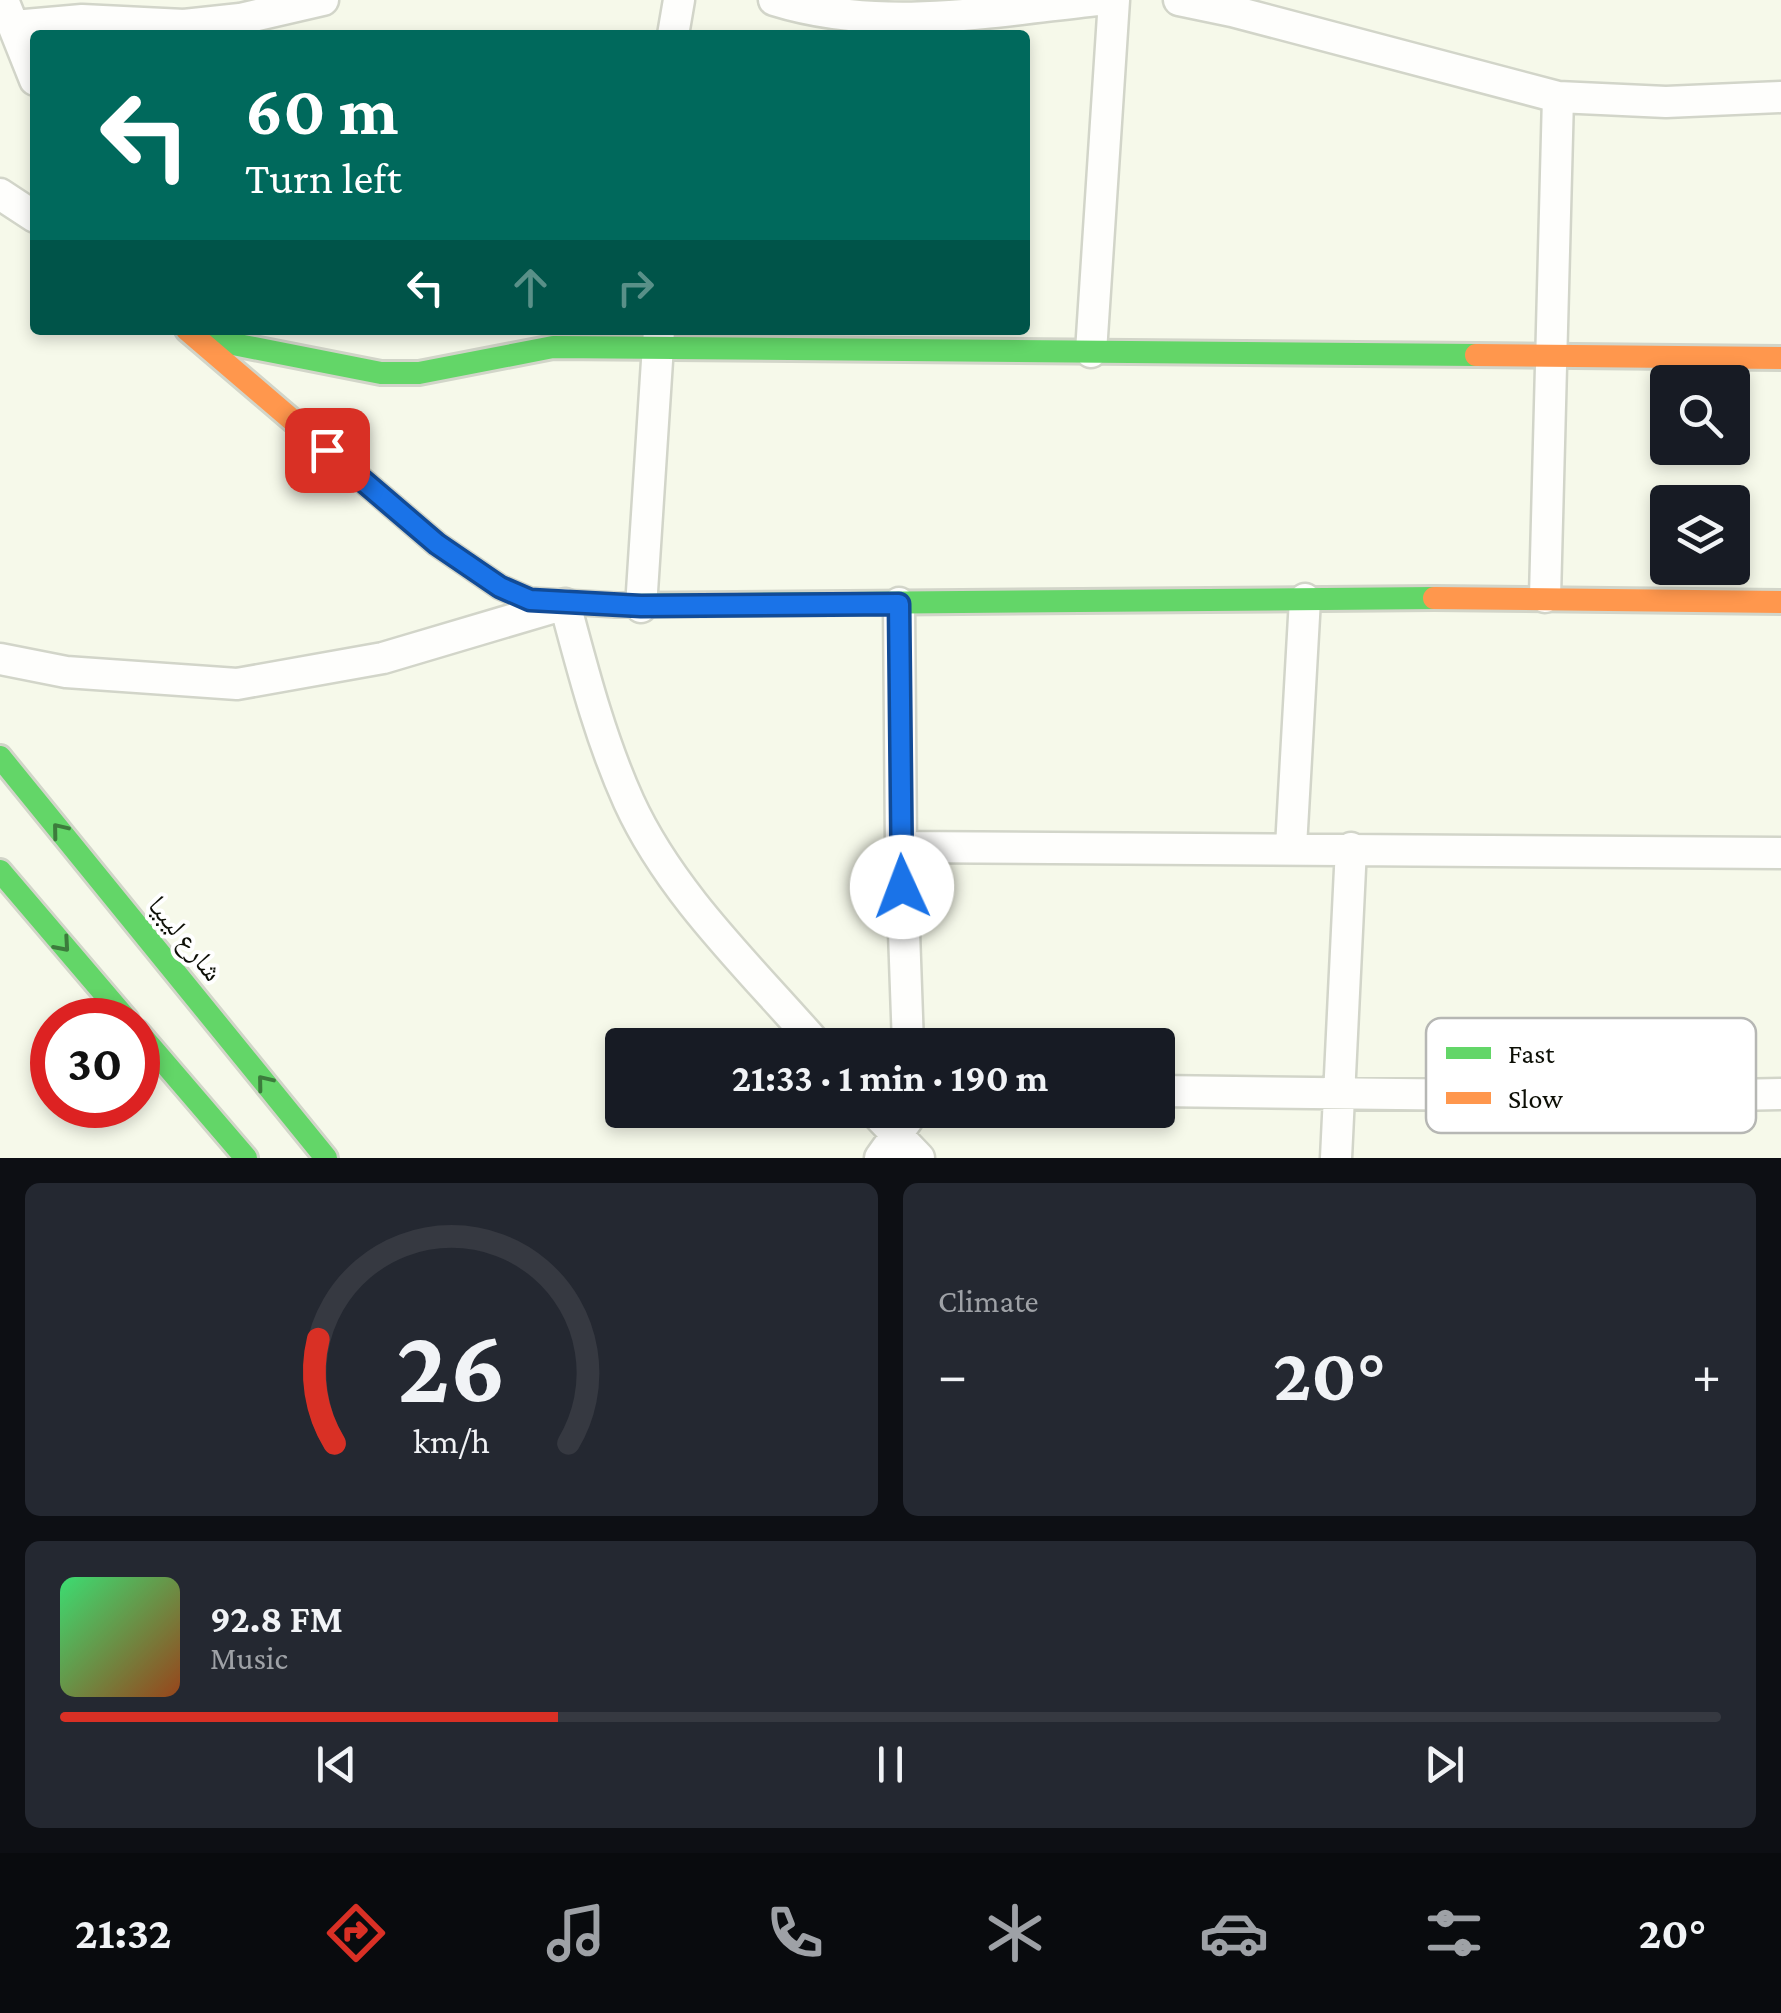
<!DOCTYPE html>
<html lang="en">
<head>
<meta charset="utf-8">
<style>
  :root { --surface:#171b24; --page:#242831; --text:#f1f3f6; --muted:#9ea1a6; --line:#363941; --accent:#d93025 }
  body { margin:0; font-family:"Crimson Pro","Noto Naskh Arabic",serif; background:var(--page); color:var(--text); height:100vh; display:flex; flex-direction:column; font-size:38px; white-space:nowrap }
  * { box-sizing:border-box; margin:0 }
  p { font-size:32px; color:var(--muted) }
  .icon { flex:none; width:55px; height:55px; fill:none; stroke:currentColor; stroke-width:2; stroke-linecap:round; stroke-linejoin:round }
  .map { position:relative; height:1158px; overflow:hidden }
  .side { display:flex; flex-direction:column; gap:25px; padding:25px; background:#0d0f14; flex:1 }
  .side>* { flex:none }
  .banner { position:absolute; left:30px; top:30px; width:1000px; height:305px; border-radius:10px; box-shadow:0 5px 15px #0003; background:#00695c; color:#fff; overflow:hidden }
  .fabs { position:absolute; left:1650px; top:365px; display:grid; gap:20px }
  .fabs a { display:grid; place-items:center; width:100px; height:100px; border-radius:10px; background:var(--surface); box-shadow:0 5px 15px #0003; font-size:50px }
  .speed { position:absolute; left:30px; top:998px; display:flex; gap:20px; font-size:50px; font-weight:700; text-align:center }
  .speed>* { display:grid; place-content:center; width:130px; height:130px; border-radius:50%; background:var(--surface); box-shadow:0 5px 15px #0003; line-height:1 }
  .speed .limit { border:15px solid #d22; background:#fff; color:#111 }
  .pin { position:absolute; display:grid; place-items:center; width:85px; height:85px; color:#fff; margin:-42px; border-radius:20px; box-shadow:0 5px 15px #0006 }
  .me { position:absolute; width:110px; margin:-55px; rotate:358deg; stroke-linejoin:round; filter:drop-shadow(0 0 8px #0008) }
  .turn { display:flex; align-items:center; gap:35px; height:210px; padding:0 50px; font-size:45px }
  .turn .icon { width:130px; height:130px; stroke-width:2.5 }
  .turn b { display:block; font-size:70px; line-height:85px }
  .lanes { display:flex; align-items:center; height:95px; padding:0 50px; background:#0003; justify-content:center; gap:50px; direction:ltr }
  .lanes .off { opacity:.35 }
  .big { font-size:75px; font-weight:700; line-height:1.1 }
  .side .tile { flex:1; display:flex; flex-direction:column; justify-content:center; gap:15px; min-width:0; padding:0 35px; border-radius:15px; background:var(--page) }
  .side .dial { align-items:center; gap:0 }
  .dial svg { height:260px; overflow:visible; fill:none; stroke:var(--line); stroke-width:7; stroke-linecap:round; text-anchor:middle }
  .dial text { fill:var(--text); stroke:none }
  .song { display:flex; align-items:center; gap:30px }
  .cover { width:120px; height:120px; border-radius:15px; background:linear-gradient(135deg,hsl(140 70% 55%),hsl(20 70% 35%)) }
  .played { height:10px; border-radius:5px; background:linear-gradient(90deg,var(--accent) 30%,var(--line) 30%) }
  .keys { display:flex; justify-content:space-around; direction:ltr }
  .heat { display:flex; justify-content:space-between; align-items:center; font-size:55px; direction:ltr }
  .side .tiles { flex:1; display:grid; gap:25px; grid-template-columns:1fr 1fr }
  .tile:last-child { grid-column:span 2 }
  .trip { position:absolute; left:605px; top:1028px; width:570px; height:100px; border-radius:10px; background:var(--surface); box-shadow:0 5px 15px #0003; font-weight:700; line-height:100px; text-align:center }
  .dock { display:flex; height:160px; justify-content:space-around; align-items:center; background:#090b0e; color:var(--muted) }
  .dock .icon { width:70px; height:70px }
  .dock .on { color:var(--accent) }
  .dock b { font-size:45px; color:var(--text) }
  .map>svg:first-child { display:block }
</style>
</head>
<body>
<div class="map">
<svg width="1781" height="1158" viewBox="0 0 1781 1158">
  <rect width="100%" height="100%" fill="#f6f9ea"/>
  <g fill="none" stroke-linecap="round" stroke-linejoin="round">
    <g stroke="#d2d5c9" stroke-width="35">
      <path id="street" d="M3,0l32,80
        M774,0c106,33 215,12 323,0
        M1179,0l53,11 326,86 108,5 115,-5
        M14,26l68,-6 102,5 56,-6 83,-19
        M673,35l6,-35
        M0,194l35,23
        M1091,352l23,-352
        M1545,597l13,-500
        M899,603l2,244 7,198
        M641,607l18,-277
        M0,659l66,13 171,12 146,-26 182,-54c18,67 35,134 64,198 42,92 122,167 188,243
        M901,847l880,6
        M1291,847l14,-248
        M1158,1091l482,6 141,-3
        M873,1110l46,48
        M880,1158l30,-42 8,-6
        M1336,1158l15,-310"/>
    </g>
    <g stroke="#d2d5c9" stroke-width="28">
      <path id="fast" d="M203,338l178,35h38l134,-26 923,8
        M617,605l817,-7
        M0,757l326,401
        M0,871l127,149
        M138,1032l108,126"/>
    </g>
    <g stroke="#d2d5c9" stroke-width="28">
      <path id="slow" d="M187,330l250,214 63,43 30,13 87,5
        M1476,355l305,3
        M1434,598l347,4"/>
    </g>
    <use href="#street" stroke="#fefefc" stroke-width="30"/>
    <use href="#fast" stroke="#63d668" stroke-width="22"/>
    <use href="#slow" stroke="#ff974d" stroke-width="22"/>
  </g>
  <defs><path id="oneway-chevron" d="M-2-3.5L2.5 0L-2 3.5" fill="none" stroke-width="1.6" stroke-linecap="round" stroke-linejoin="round" transform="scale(2.5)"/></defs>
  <g stroke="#3c7c3c">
    <use href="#oneway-chevron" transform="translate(59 830) rotate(-129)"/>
    <use href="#oneway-chevron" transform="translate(63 945) rotate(49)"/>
    <use href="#oneway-chevron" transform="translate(264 1082) rotate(-129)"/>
  </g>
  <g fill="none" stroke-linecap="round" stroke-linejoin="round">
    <g stroke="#114b97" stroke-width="25">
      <path id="route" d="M327,450l110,94 63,43 30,13 111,6 258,-2 3,283"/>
    </g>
    <use href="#route" stroke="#1a73e8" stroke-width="18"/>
  </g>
  <g text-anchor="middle" stroke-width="8" stroke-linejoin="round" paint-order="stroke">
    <g font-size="28" fill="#0d0f06" stroke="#fff">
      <text transform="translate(186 938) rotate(51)" y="10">شارع ليبيا</text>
    </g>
  </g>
  <rect x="1426" y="1018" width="330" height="115" rx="15" fill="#fff" stroke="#b6b7b4" stroke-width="2.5"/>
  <rect x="1446" y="1047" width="45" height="12" fill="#63d668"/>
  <rect x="1446" y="1092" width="45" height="12" fill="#ff974d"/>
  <g font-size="28" fill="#0d0f06">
    <text x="1508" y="1063">Fast</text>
    <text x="1508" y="1108">Slow</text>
  </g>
</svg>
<div class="fabs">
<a><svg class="icon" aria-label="search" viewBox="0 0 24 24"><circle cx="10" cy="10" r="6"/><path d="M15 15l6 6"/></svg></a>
<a><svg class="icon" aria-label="layers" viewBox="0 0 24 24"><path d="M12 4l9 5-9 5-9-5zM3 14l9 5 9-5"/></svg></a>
</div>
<div class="speed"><div class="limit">30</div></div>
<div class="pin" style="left:327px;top:450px;background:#d93025"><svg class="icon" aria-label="arrive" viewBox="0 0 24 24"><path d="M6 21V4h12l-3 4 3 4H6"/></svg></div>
<svg class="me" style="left:902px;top:887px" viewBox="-20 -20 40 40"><circle r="19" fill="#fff"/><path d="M0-13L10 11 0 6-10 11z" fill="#1a73e8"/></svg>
<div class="trip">21:33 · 1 min · 190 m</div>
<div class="banner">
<div class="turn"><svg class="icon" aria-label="left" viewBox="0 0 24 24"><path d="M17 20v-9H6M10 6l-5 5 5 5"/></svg><div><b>60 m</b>Turn left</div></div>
<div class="lanes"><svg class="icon" aria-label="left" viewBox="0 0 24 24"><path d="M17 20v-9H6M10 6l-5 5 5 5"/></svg><svg class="icon off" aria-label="ahead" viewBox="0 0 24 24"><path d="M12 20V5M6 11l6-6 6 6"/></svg><svg class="icon off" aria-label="right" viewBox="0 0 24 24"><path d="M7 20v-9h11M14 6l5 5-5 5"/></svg></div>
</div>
</div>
<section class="side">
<div class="tiles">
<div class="tile dial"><svg viewBox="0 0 100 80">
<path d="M14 69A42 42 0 1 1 86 69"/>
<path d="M14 69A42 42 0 0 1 9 37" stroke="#d93025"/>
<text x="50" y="56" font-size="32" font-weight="700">26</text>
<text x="50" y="72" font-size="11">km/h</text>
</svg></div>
<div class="tile"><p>Climate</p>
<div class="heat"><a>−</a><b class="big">20°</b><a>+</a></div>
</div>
<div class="tile">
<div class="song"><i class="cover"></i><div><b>92.8 FM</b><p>Music</p></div></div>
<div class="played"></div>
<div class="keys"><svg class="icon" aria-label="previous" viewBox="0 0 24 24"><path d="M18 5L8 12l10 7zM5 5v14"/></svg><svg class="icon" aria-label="pause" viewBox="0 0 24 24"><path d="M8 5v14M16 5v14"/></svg><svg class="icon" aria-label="next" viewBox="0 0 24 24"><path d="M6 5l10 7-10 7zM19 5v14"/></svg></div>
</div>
</div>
</section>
<nav class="dock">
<b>21:32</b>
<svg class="icon on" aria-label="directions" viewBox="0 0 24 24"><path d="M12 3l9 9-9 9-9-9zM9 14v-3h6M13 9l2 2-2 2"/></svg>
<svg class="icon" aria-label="music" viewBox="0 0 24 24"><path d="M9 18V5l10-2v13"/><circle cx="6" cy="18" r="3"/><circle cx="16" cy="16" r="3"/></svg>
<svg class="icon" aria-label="phone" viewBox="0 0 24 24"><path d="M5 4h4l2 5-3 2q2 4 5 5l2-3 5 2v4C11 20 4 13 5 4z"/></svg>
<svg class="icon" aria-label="climate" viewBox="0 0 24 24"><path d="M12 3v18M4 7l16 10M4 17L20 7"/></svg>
<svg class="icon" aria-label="car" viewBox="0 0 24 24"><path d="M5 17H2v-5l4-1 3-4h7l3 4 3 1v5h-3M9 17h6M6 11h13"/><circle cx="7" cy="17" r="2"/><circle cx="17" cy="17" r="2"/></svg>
<svg class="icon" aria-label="filters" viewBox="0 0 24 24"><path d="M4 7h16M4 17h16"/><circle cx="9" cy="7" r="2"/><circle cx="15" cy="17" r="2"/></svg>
<b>20°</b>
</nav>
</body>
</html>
